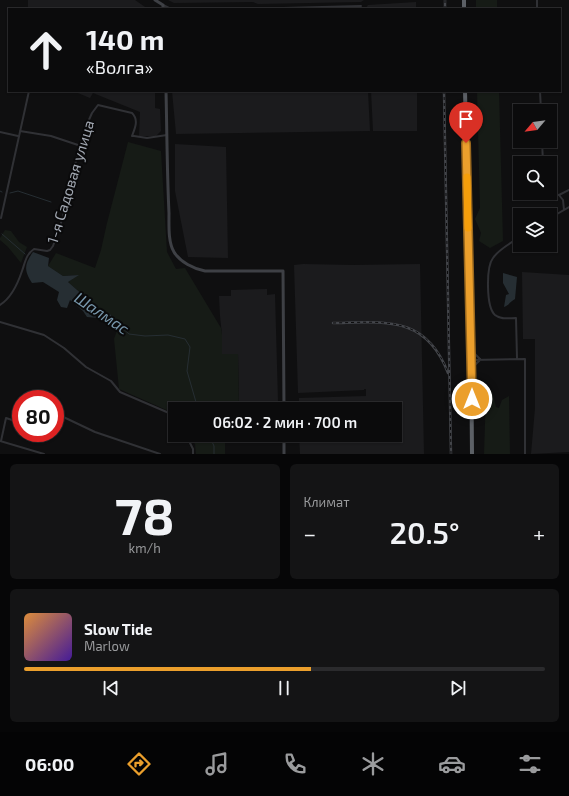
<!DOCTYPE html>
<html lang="ru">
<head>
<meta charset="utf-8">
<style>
  :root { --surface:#0b0b0c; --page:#141415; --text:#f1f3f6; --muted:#9a9b9d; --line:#2b2b2d; --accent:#eb9f2c }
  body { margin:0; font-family:"Exo 2",sans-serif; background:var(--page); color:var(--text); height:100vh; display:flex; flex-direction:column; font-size:15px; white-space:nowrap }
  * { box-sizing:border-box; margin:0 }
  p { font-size:13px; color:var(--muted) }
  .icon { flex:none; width:22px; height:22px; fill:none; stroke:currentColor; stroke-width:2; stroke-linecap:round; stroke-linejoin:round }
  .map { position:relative; height:454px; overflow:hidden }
  .side { display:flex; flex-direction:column; gap:10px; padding:10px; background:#060607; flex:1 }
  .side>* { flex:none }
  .guide { position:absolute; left:8px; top:8px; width:553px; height:84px; border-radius:0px; box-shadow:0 1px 3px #0004,0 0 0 1px var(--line); background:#0b0b0c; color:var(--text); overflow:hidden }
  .needle { width:26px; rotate:241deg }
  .tools { position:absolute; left:513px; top:104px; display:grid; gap:8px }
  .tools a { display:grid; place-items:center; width:44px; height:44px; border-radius:0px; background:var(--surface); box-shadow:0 1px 3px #0004,0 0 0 1px var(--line); font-size:20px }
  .speed { position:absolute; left:12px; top:390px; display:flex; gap:8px; font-size:20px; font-weight:700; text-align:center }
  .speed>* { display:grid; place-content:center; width:52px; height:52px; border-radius:50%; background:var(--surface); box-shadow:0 1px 3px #0004,0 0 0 1px var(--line); line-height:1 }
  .speed .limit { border:6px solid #d22; background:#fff; color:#111 }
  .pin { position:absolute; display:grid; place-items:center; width:34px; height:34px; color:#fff; margin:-41px -17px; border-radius:50% 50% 50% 0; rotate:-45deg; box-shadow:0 0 4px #0007 }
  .pin .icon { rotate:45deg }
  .me { position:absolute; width:44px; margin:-22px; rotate:0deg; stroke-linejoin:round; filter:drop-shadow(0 0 3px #0008) }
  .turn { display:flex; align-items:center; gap:14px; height:84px; padding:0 12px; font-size:18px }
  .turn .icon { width:52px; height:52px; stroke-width:2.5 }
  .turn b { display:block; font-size:28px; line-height:34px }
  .big { font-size:30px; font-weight:600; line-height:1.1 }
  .side .card { flex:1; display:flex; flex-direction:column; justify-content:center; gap:6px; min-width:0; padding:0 14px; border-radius:6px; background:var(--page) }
  .side .dial { align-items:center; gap:0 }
  .dial b { font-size:52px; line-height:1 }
  .song { display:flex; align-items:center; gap:12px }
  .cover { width:48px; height:48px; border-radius:6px; background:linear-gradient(135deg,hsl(30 70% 55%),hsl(260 70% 35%)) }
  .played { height:4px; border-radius:2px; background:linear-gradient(90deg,var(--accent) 55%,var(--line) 55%) }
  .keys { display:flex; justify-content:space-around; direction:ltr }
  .heat { display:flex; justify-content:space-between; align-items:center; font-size:22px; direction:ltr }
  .side .tiles { flex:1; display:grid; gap:10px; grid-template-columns:1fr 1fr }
  .card:last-child { grid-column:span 2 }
  .trip { position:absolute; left:168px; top:402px; width:234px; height:40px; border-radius:0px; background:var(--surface); box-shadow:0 1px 3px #0004,0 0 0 1px var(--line); font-weight:600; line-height:40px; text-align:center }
  .tab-bar { display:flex; height:64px; justify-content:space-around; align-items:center; background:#040405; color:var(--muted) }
  .tab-bar .icon { width:28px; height:28px }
  .tab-bar .selected { color:var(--accent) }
  .tab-bar b { font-size:18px; color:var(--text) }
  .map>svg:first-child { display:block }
</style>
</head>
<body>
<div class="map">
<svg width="569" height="454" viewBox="0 0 569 454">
  <rect width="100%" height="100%" fill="#0f0f10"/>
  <path fill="#1b1b1d" d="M28,0h107l13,9h-120z
    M168,0h196l-3,2 -103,2 -5,-2 -79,1z
    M416,2v7h-51l3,-4z
    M73,91h82v17l5,1 1,22 -5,5h-17l1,-24 -47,-19 -3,5z
    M172,91h196l2,40 -194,3z
    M371,91h46v40h-44z
    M175,144l51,3 2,111 -40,-1 -13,-66z
    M303,264l50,1 67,-1 4,190h-124l-1,-19h96v-26h-96v-11l67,-2v-7h-2v1l-66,3 -4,-128z
    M522,272l47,3v177l-38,2 4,-46v-69h-12z
    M267,289v6l8,-1 3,107h-39l-1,-46 -16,-1v-19l-2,-19 -1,-20h12v-6z"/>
  <path fill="#161b16" d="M476,0h21v9h-21z
    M477,91h22l4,150 -13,7 -11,-7 2,-8 -6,-14 5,-11z
    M128,142l33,9 6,101 9,17 9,-1 36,60 1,7v19h16l1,55h-64v7l-4,-4 -52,-23 -5,-50 5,-14 -9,-11 -24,-11 -2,-7 -16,-14 10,-7 -15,1 -15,-10 8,-13 39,15 6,-18 6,-27z
    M5,230l6,1 8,11 8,5 -6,16 -13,-16 -8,-7v-2z
    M492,391l4,16 3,1 3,-8 7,-4 1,58h-26l2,-62z
    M189,435h36v19h-29l-1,-10z"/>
  <path fill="#262e33" d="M33,252l16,6 -1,8 15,10 16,-1 -11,7 16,14 2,7 24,11 9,11 -20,-7 -12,-1 -4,-6 -13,-11 -3,8 -6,-1 -4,-7 2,-8 -16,-10 -11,1c-8,-13 -8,-18 1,-31z
    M503,273l14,4 -2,22c-4,2 -6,6 -11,8l2,-12 3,-1 -6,-11z"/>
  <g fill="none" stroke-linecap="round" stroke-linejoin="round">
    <path stroke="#262e33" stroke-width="1" d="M0,191l2,1
      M10,193l8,-2 33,11
      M2,234l23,20
      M119,325l10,9 16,2 23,-1 17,4 5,8 -3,24 11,38
      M209,435l5,11v8"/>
    <path stroke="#303135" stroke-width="2" d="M537,0v9
      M163,5l8,4
      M248,9l113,-3
      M540,91l1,20
      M20,131l31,5 30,10
      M0,132l18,4
      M542,141l1,22
      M545,193l14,2 10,-5
      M559,195l4,5 1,10
      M1,218l28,-127
      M550,218l19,-11
      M0,305c11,-7 18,-22 22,-34 3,-8 4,-17 12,-22l13,2 3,-1 3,-4 10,-29 4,-23 17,-63 8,-18 6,-8 34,8c7,7 3,15 0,23h2l13,2 20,-3
      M0,322l44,13 20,13 22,19 25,14 9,11 49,21 6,7
      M472,351l8,8
      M517,358l-1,-40c-7,0 -15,2 -21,-3 -9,-8 -9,-48 -2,-57 6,-9 18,-15 27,-21
      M472,360l53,-1v95
      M472,368l8,-8
      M55,413l40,19 65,22
      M186,435l7,14v5
      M0,441l44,13
      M1,441l5,-23 15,5"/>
    <path stroke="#3e4045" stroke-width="3" d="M155,0l8,5v4
      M166,91c1,41 1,82 3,122 0,13 -1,29 5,39 6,10 20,17 31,19h78l1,138
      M284,435v19"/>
    <path stroke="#5c6066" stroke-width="4" d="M464,0v9
      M465,91l6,245 1,118"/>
    <g stroke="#43454a" stroke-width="2.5">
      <path id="rail" d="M445,0v9
        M444,91l7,363
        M333,323c52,-1 93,-8 115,50"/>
    </g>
    <use href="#rail" stroke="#0a0a0b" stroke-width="1" stroke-dasharray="3" stroke-linecap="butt"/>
  </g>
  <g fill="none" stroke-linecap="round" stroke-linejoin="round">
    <g stroke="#99671d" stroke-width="10">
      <path id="route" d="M466,143l6,256"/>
    </g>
    <use href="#route" stroke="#eb9f2c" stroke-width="7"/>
    <path stroke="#f59e0b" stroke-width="7" d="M467,177l1,51"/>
  </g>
  <g text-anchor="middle" stroke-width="4" stroke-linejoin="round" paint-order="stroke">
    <g font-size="15" fill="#a1a7b1" stroke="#0a0a0b">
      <text transform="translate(71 182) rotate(-73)" y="5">1-я Садовая улица</text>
    </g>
    <g font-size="16" font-style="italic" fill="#7897ac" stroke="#0a0a0b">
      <text transform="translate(102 313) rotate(34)" y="6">Шалмас</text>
    </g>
  </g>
</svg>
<div class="tools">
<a><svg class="needle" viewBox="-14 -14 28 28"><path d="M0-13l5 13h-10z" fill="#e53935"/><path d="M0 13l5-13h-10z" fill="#9a9b9d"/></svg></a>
<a><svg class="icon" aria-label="search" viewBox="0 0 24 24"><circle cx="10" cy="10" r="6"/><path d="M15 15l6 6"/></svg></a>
<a><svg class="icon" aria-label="layers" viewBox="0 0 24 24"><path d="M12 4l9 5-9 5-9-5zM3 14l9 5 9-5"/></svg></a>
</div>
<div class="speed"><div class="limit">80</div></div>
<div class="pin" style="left:466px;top:143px;background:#d93025"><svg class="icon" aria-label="arrive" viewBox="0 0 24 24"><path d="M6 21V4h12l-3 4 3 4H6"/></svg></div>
<svg class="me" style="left:472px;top:399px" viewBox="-20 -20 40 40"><circle r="17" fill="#eb9f2c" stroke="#fff" stroke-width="3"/><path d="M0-11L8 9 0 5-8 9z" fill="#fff"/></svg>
<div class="trip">06:02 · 2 мин · 700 m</div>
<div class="guide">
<div class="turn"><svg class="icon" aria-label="ahead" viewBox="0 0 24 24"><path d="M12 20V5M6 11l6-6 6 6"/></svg><div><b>140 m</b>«Волга»</div></div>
</div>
</div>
<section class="side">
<div class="tiles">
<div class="card dial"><b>78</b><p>km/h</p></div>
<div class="card"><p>Климат</p>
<div class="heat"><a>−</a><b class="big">20.5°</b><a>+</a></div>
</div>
<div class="card">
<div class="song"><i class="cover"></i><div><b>Slow Tide</b><p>Marlow</p></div></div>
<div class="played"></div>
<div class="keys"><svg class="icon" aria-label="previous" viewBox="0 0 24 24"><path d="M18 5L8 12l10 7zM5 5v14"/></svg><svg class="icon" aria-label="pause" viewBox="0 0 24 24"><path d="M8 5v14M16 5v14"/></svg><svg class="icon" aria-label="next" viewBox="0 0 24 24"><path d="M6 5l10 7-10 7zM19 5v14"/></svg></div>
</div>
</div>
</section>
<nav class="tab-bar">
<b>06:00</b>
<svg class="icon selected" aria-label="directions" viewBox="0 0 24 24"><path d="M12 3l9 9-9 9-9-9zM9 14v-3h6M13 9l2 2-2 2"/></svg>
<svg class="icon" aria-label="music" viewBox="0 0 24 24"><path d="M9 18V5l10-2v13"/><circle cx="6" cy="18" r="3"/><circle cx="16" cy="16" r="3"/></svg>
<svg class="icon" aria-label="phone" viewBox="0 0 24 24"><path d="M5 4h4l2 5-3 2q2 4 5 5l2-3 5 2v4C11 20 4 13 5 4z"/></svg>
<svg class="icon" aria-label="climate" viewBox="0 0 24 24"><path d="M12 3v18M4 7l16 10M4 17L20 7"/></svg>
<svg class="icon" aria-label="car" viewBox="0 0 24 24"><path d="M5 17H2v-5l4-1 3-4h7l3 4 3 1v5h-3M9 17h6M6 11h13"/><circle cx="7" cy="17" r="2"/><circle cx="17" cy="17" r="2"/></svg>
<svg class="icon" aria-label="filters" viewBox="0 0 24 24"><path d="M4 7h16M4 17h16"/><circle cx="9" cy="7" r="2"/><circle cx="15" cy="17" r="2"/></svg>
</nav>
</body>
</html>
